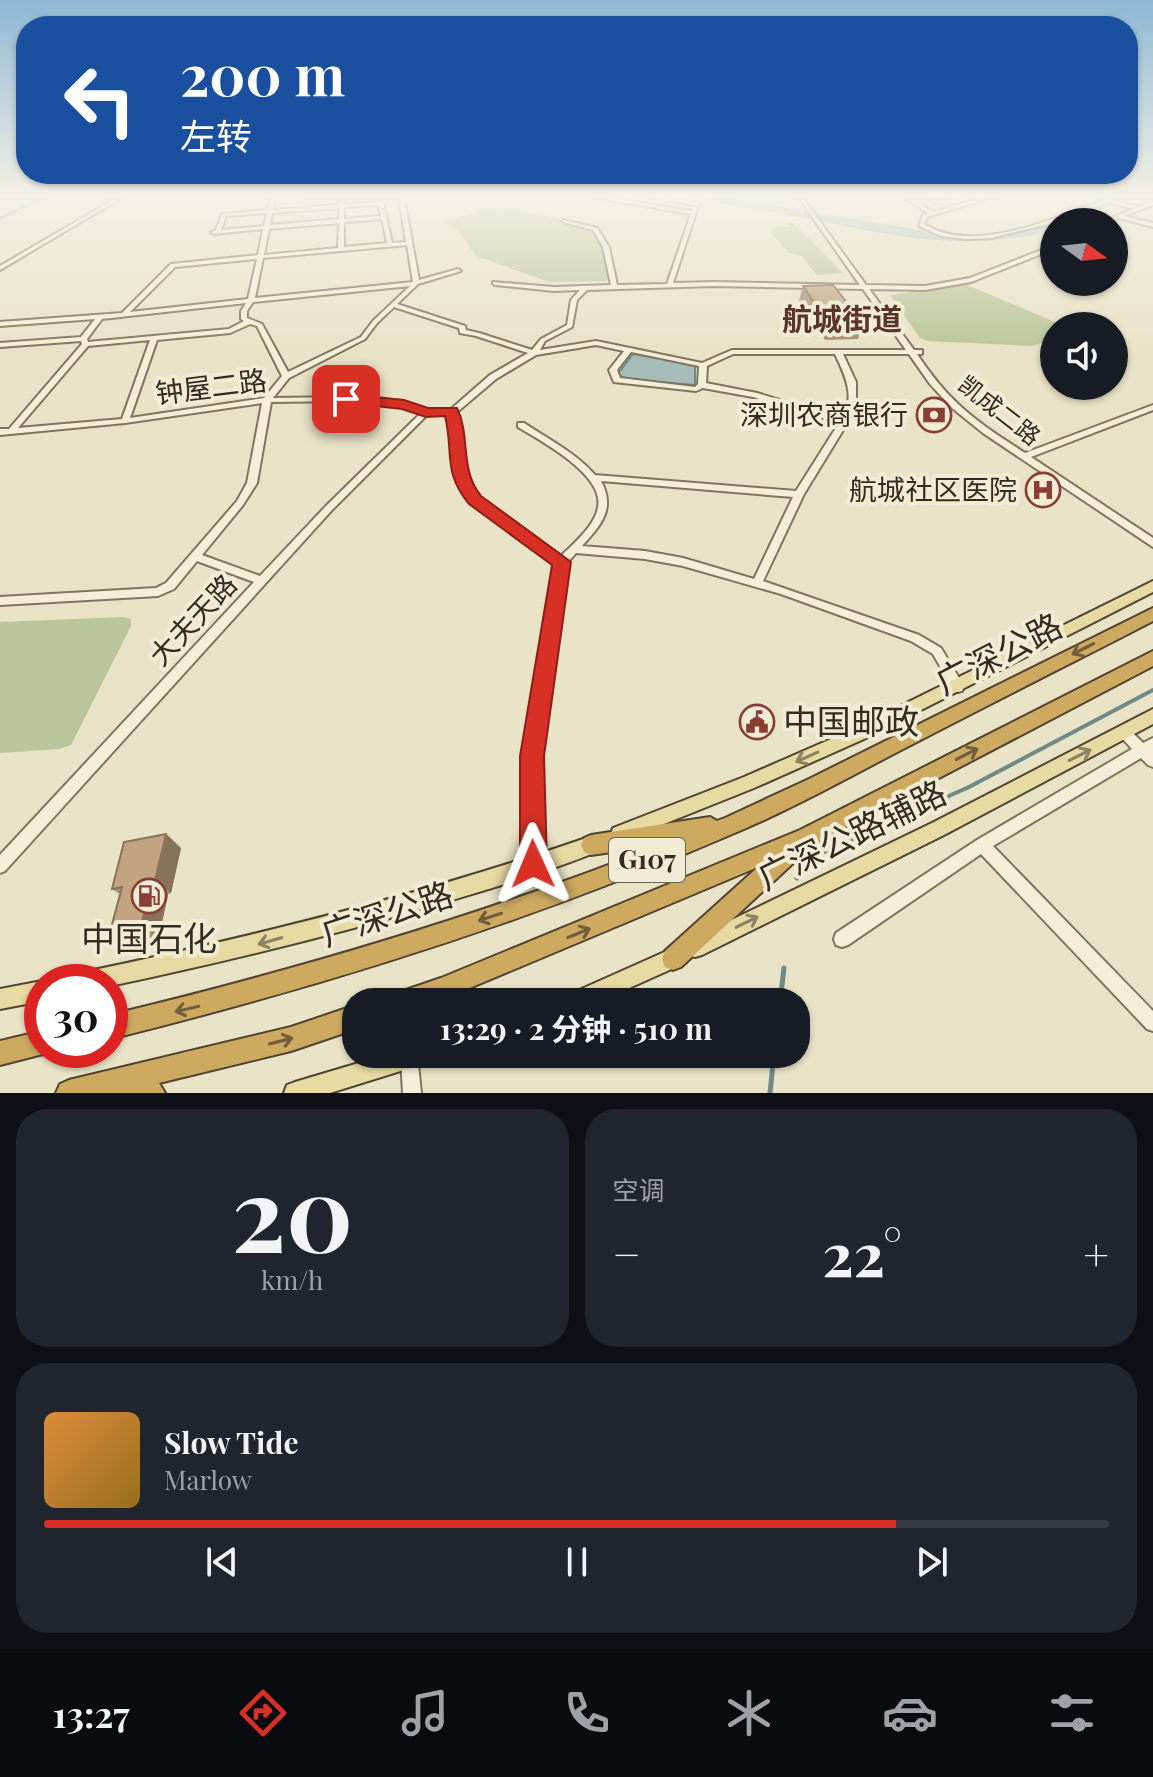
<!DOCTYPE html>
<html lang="zh">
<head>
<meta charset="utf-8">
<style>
  :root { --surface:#171b24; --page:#20242c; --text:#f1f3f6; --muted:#9ea1a6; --line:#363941; --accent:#d93025 }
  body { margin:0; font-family:"Playfair Display","Noto Sans SC",serif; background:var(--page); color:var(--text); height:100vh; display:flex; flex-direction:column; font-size:30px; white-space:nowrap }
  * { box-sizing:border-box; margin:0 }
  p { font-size:26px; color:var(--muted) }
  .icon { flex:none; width:44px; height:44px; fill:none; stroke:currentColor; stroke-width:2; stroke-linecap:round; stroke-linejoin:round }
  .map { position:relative; height:1093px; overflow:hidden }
  .sheet { display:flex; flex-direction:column; gap:16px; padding:16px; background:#0d0f14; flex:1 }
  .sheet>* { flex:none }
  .guide { position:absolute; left:16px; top:16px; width:1122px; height:168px; border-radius:32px; box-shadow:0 2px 6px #0004; background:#1a4fa0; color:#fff; overflow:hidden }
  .needle { width:52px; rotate:105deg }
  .fabs { position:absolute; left:1040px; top:208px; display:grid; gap:16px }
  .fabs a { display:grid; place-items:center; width:88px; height:88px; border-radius:50%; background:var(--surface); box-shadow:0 2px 6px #0004; font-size:40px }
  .speed { position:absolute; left:24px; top:964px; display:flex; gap:16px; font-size:40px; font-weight:700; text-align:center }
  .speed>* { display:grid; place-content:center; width:104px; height:104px; border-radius:50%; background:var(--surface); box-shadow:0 2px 6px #0004; line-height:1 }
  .speed .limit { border:12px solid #d22; background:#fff; color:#111 }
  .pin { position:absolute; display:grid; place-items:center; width:68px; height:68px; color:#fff; margin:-34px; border-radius:16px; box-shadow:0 4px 12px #0006 }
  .me { position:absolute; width:88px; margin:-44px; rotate:359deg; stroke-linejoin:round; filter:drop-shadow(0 0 6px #0008) }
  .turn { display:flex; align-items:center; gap:28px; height:168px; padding:0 32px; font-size:36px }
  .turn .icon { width:104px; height:104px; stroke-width:2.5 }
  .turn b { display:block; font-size:56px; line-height:68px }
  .big { font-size:60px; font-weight:700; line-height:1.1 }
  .sheet .card { flex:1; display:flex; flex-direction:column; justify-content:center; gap:12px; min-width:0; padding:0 28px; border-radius:32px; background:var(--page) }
  .sheet .dial { align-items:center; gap:0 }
  .dial b { font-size:104px; line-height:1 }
  .song { display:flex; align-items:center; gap:24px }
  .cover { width:96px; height:96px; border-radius:12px; background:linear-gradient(135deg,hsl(30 70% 55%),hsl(40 70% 35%)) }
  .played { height:8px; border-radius:4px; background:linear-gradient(90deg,var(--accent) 80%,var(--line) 80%) }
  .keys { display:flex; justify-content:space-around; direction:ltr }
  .heat { display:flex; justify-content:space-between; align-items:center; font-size:44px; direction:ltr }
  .sheet .tiles { flex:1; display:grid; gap:16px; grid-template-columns:1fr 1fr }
  .card:last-child { grid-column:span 2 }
  .trip { position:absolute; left:342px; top:988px; width:468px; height:80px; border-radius:32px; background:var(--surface); box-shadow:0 2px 6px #0004; font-weight:700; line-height:80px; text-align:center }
  .menu { display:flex; height:128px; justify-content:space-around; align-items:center; background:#090b0e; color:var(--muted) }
  .menu .icon { width:56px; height:56px }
  .menu .on { color:var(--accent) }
  .menu b { font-size:36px; color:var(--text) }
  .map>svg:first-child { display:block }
</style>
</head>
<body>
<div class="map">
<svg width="1153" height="1093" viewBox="0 0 1153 1093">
  <rect width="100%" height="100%" fill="#e9e3c7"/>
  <path fill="#bcc69c" d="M509,208c16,4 70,13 81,21 16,11 19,35 17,52l-58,1 -73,-26 -17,-25 -15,-9 40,-13z
    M787,223h6l50,50 -26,2 -15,-19 -14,-4 -18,-20 4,-4 16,-1z
    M967,285l88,37 2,4h-3v12l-21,8 -106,-5 -7,-3 -30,-43z
    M123,617l8,2v7l-60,119 -12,4 -59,4v-131z"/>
  <path fill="#a7bdb9" stroke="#6f8a87" stroke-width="2" d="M633,354l24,2 38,10v19l-64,-5 -14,-5z"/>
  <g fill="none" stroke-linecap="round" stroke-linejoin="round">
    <path stroke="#6f8a87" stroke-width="2" d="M0,218l46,-21"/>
    <path stroke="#6f8a87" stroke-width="4" d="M911,813l58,-26 184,-97"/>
    <path stroke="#6f8a87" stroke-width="5" d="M797,878l11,-16 13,-9 94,-42
      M780,1002l4,-34
      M770,1093l4,-39"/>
    <path fill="#a7bdb9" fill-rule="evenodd" d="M703,197h18l230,38h52l51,-12v6c-91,29 -188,0 -280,-17 -19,-4 -57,-6 -71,-15z
      M1120,197h11l-59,25h-13z"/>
    <g stroke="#82755e" stroke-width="4">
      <path id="minor" d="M118,197h5l-123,73v-4z
        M271,197h4l-2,13 66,-5v-3l3,-2 3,2 -1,2 39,-2 9,41 14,-1 -7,-44h-91l-2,-1h98l15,83 39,-11 3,2 -43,13 -21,20 68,22 1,4 13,3 53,17 9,-11 26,-14 4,-25 9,-10 -26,1 -59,-6 -2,-1v-2l61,5 57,-2 -8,-38 -10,-17 -30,-8v-2l34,8 12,19 8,38 50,-1 24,-70 -94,-16 -2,-1h9l88,14 2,-6 -43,-8h10l38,6 -26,80 41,-1 146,3 -62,-88h4l64,88 59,1 45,-8 84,-33v4l-83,33 -46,8 -56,-1 45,61h8v4h-5c12,18 25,35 41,50 20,19 44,34 67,49l128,-48v5l-122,47 122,81v9l-170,-114 -31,-25 -22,-24 -21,-30h-66l13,28v27l-52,85 -41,87 156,54 22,13 21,35 2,4 -2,4 -4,1 -4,-1 -21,-37 -22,-13 -130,-47 -98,-28 -38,-7 -69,-6 -9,10 -28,193 1,108 -2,5 -5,2 -5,-2 -2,-5 -1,-108 32,-193 -85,-61c-21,-30 -17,-54 -24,-88h-20l-96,96 -327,361 -5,2v-18l254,-273 -57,-21 -23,28 -16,7 -158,9v-8l156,-9 10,-5 71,-82 10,-18 15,-80 -137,20 -125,12v-6h9l73,-85 -1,-3 -81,6v-4l81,-6 14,-18 -95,7v-4l122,-9 49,-49 87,-9 5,-26 -49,5 -3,-2 5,-2 6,-16 46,-4zM379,205l2,11 -37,3v-12zM339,208v11l-69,6 2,-12zM267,213l-3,13 -43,4 5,-14zM382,219l5,24 -43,4v-25zM339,223l-1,25 -74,7 5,-26zM407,245l6,37 -158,16 8,-40zM257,259l-9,40 -118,13 45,-45zM410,286l-37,35 -12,16 -73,35 -26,-48 -15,-6v-7l6,-9zM714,286l149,3 43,61h-174l-30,13 -106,-22 -56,9 5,-9 27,-14 5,-27 10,-10zM246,303l-5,8v8l3,2 -15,8 -141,13 -1,-3 15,-20zM394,307l65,21 1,5 16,3 52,17 -38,22 -40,35h-23l-23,-8 -58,-5 -73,1 16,-20 76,-39 12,-16zM250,324l7,2 25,50 -18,22 -134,20 27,-78 73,-7zM150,340l-28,79 -104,9 70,-82zM596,345l28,6 -15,19 5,12 82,9 7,-3 50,9 86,26 -43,68 -201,-16c-19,-22 -47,-36 -71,-52h-6v4c23,14 87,48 80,80 -3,19 -24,36 -37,49l-83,-58c-17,-26 -16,-56 -22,-85l40,-34 40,-24zM631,352l68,14 -1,18 -3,3 -75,-9 -3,-8zM733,354h102c10,21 21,43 7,65l-85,-26 -51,-10 1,-17zM346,401l57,5 18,7 -95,93 -66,70 -58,-21 41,-50 14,-22 14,-81zM601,481l192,16 -39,82 -71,-21 -38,-7 -63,-5c19,-21 34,-37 19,-65z
        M904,197h5l24,15 54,-15h7l-67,20 -3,7c6,3 11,6 17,8 51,16 124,-18 171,-35h6l-5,3 25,7 15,-6v4l-29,11 29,7v4l-34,-9 -9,4h-8l31,-13 -24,-7 -61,22 -57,14 -26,1 -24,-3 -22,-10 4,-11 5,-2z
        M1124,726l4,2 15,15 10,-5v29l-5,-2 -7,-7 -148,88 160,165v20l-6,-2 -166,-175 -133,91 -6,2 -6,-2 -2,-6 2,-6 141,-93 155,-91 -12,-13 -2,-4 2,-4z
        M403,1054h14l4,39h-18l-2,-35z"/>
    </g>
    <g stroke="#514432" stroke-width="4">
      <path id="major" d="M1153,581v11l-289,147 -110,49 -135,54 -6,-2 -2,-6 2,-6 131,-51 110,-48z
        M1153,709v15l-209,111 -242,120 -7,2 -7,-2 -2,-7 2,-7 244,-118z
        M595,835l6,3 3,6 -3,6c-50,21 -103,36 -155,52 -111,33 -223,60 -336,84v-4h-36l3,-7 7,-3c173,-36 344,-79 511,-137z
        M678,946l7,3 3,7 -3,7 -87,39h-33l3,-7z
        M42,981l2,1h-2v19l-42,8v-20z
        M389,1054h44l-3,7 -7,3 -93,29h-46l3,-8 8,-3z"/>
    </g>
    <g stroke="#514432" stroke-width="4">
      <path id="highway" d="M1153,608v13c-83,43 -166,84 -248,127 -56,29 -111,60 -168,84 -203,88 -413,154 -627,207v-24c187,-45 371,-99 550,-170l-69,10 -7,-3 -3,-7 3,-7 7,-3 119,-18 7,4 8,-3 84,-39z
        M1153,651v15l-346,181 -3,6 -123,114 -8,3 -8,-3 -3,-8 3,-8 93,-84 -317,133 -51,2 4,-8 47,-16 359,-148z
        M356,1005v24l-65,22 -132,32 6,10h-109l4,-9 9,-4 222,-53z
        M42,1031v19l9,2 -51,13v-24z"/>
    </g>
    <use href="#minor" fill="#f5efd9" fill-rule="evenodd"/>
    <use href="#major" fill="#e8daa3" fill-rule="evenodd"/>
    <use href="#highway" fill="#ceaa61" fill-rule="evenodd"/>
  </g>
  <path fill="#a88d6f" d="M915,197h56l-48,5z
    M803,286l60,37 -5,16 -33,1 -26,-39z
    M166,834l15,14 -10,45 -3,1 -9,43 -30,6 -19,-11 10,-38 -8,-5z"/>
  <path fill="#88735a" d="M925,197h46l-48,5z
    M166,834l15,14 -10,45 -16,-12z
    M152,882l16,12 -9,43 -18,-11z"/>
  <path fill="#c3a481" stroke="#88735a" stroke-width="2" d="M833,285l30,38 -33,2 -27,-39z
    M166,834l-11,47 -3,1 -11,44 -31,6 12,-45 -10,2 12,-47z"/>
  <defs><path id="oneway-shaft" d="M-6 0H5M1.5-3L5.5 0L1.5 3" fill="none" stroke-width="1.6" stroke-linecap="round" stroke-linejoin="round" transform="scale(2)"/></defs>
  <g stroke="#725e3a">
    <use href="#oneway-shaft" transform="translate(1083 649) rotate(153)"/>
    <use href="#oneway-shaft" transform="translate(967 754) rotate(-27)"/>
    <use href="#oneway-shaft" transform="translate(490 917) rotate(162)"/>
    <use href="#oneway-shaft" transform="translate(579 933) rotate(-22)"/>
    <use href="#oneway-shaft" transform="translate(187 1009) rotate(167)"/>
    <use href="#oneway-shaft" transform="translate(281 1041) rotate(-14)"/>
  </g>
  <g stroke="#8e8362">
    <use href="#oneway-shaft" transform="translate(1080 755) rotate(-27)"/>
    <use href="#oneway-shaft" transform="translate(807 757) rotate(156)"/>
    <use href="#oneway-shaft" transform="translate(747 922) rotate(-26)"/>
    <use href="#oneway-shaft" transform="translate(270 941) rotate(164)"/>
  </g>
  <linearGradient id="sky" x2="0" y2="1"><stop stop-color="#8eb8d5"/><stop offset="0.56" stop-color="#f5f2e6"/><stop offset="1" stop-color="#f5f2e6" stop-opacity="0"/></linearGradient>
  <rect width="1153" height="350" fill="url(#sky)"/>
  <path fill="#d93025" stroke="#8d1f18" stroke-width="2" d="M346,394l58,6 24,8h29c14,29 2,61 24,88l90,66 -27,194 3,108 -4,9 -10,4 -9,-4 -4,-9v-108l32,-191 -83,-61c-27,-33 -15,-52 -24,-88l-19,1 -24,-8 -61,-7 -2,-3z"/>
  <defs>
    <g id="bank-ring" transform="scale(1.8)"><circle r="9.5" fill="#f1ecd5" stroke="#8a3e35" stroke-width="1.5"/><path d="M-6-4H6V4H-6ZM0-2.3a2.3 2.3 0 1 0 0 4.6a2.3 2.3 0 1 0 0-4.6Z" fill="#8a3e35"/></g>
    <g id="hospital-ring" transform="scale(1.8)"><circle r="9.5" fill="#f1ecd5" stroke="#8a3e35" stroke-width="1.5"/><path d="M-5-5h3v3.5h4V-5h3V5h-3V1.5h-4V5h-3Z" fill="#8a3e35"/></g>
    <g id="civic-ring" transform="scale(1.8)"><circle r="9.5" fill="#f1ecd5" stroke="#8a3e35" stroke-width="1.5"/><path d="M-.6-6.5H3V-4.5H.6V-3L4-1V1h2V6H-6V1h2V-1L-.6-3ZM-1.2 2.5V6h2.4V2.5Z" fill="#8a3e35"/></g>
    <g id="fuel-ring" transform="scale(1.8)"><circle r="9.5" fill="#f1ecd5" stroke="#8a3e35" stroke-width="1.5"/><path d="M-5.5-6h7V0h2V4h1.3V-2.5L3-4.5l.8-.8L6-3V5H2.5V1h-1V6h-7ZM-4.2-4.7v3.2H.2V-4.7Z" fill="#8a3e35"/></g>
  </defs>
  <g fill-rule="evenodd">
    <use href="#bank-ring" x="934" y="415"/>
    <use href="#hospital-ring" x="1043" y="490"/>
    <use href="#civic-ring" x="757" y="722"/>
    <use href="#fuel-ring" x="149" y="896"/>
  </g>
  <g text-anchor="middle" stroke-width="8" stroke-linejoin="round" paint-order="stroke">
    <g font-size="24" fill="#342c20" stroke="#f1ecd5">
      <text transform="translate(999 411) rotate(38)" y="8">凯成二路</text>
    </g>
    <rect fill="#f1ecd5" stroke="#6d6656" stroke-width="2" x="609" y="838" width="76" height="44" rx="6"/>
    <g font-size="26" font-weight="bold" fill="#342c20">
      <text x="647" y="869">G107</text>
    </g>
    <g font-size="28" fill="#342c20" stroke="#f1ecd5">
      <text transform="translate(211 387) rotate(-7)" y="10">钟屋二路</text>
      <text transform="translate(193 620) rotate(-47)" y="10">大夫天路</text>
    </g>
    <g font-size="28" fill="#342c20" stroke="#f1ecd5" text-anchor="end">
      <text x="908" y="425">深圳农商银行</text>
      <text x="1017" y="500">航城社区医院</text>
    </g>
    <g font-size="30" font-weight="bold" fill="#5c3625" stroke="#f1ecd5">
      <text x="842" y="330">航城街道</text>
    </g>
    <g font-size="34" fill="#342c20" stroke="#f1ecd5">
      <text transform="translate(999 654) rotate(-27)" y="12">广深公路</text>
      <text transform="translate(852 835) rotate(-26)" y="12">广深公路辅路</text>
      <text transform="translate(387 914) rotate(-18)" y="12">广深公路</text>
    </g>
    <g font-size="34" fill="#342c20" stroke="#f1ecd5" text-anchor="start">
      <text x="783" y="734">中国邮政</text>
      <text x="149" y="951" text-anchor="middle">中国石化</text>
    </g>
  </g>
</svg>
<div class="fabs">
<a><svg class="needle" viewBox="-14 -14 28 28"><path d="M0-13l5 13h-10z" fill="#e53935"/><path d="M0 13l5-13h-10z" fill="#9ea1a6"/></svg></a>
<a><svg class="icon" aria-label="sound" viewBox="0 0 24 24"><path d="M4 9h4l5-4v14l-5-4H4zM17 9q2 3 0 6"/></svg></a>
</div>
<div class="speed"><div class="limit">30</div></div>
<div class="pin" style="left:346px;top:399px;background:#d93025"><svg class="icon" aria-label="arrive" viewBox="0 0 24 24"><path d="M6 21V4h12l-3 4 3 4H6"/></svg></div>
<svg class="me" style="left:533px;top:864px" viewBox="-20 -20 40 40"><path d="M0-17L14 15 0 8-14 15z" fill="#d93025" stroke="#fff" stroke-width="4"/></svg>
<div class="trip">13:29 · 2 分钟 · 510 m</div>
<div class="guide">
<div class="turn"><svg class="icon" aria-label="left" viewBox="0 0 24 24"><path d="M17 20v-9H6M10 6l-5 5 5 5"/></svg><div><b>200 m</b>左转</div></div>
</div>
</div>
<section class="sheet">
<div class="tiles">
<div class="card dial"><b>20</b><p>km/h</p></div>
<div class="card"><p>空调</p>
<div class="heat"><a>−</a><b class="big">22°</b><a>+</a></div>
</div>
<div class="card">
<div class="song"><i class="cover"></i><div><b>Slow Tide</b><p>Marlow</p></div></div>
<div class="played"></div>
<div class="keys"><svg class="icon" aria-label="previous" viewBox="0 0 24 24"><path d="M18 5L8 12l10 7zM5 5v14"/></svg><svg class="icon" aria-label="pause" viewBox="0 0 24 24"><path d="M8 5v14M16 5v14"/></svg><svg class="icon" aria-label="next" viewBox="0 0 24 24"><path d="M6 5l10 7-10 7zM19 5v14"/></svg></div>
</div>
</div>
</section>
<nav class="menu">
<b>13:27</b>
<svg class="icon on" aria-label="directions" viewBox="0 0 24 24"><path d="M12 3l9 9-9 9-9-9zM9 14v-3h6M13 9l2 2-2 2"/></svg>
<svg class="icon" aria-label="music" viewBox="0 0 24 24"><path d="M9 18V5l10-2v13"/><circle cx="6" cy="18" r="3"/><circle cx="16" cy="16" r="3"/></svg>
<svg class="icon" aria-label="phone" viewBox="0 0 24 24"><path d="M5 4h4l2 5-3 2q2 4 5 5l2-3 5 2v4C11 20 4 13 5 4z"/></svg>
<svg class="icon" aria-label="climate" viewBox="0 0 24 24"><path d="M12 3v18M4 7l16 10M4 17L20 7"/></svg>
<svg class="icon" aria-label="car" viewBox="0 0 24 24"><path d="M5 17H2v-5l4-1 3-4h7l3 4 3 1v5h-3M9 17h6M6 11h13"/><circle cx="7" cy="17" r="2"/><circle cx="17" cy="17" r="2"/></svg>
<svg class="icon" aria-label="filters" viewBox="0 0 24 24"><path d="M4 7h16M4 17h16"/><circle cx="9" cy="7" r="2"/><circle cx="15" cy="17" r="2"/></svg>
</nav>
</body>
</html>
